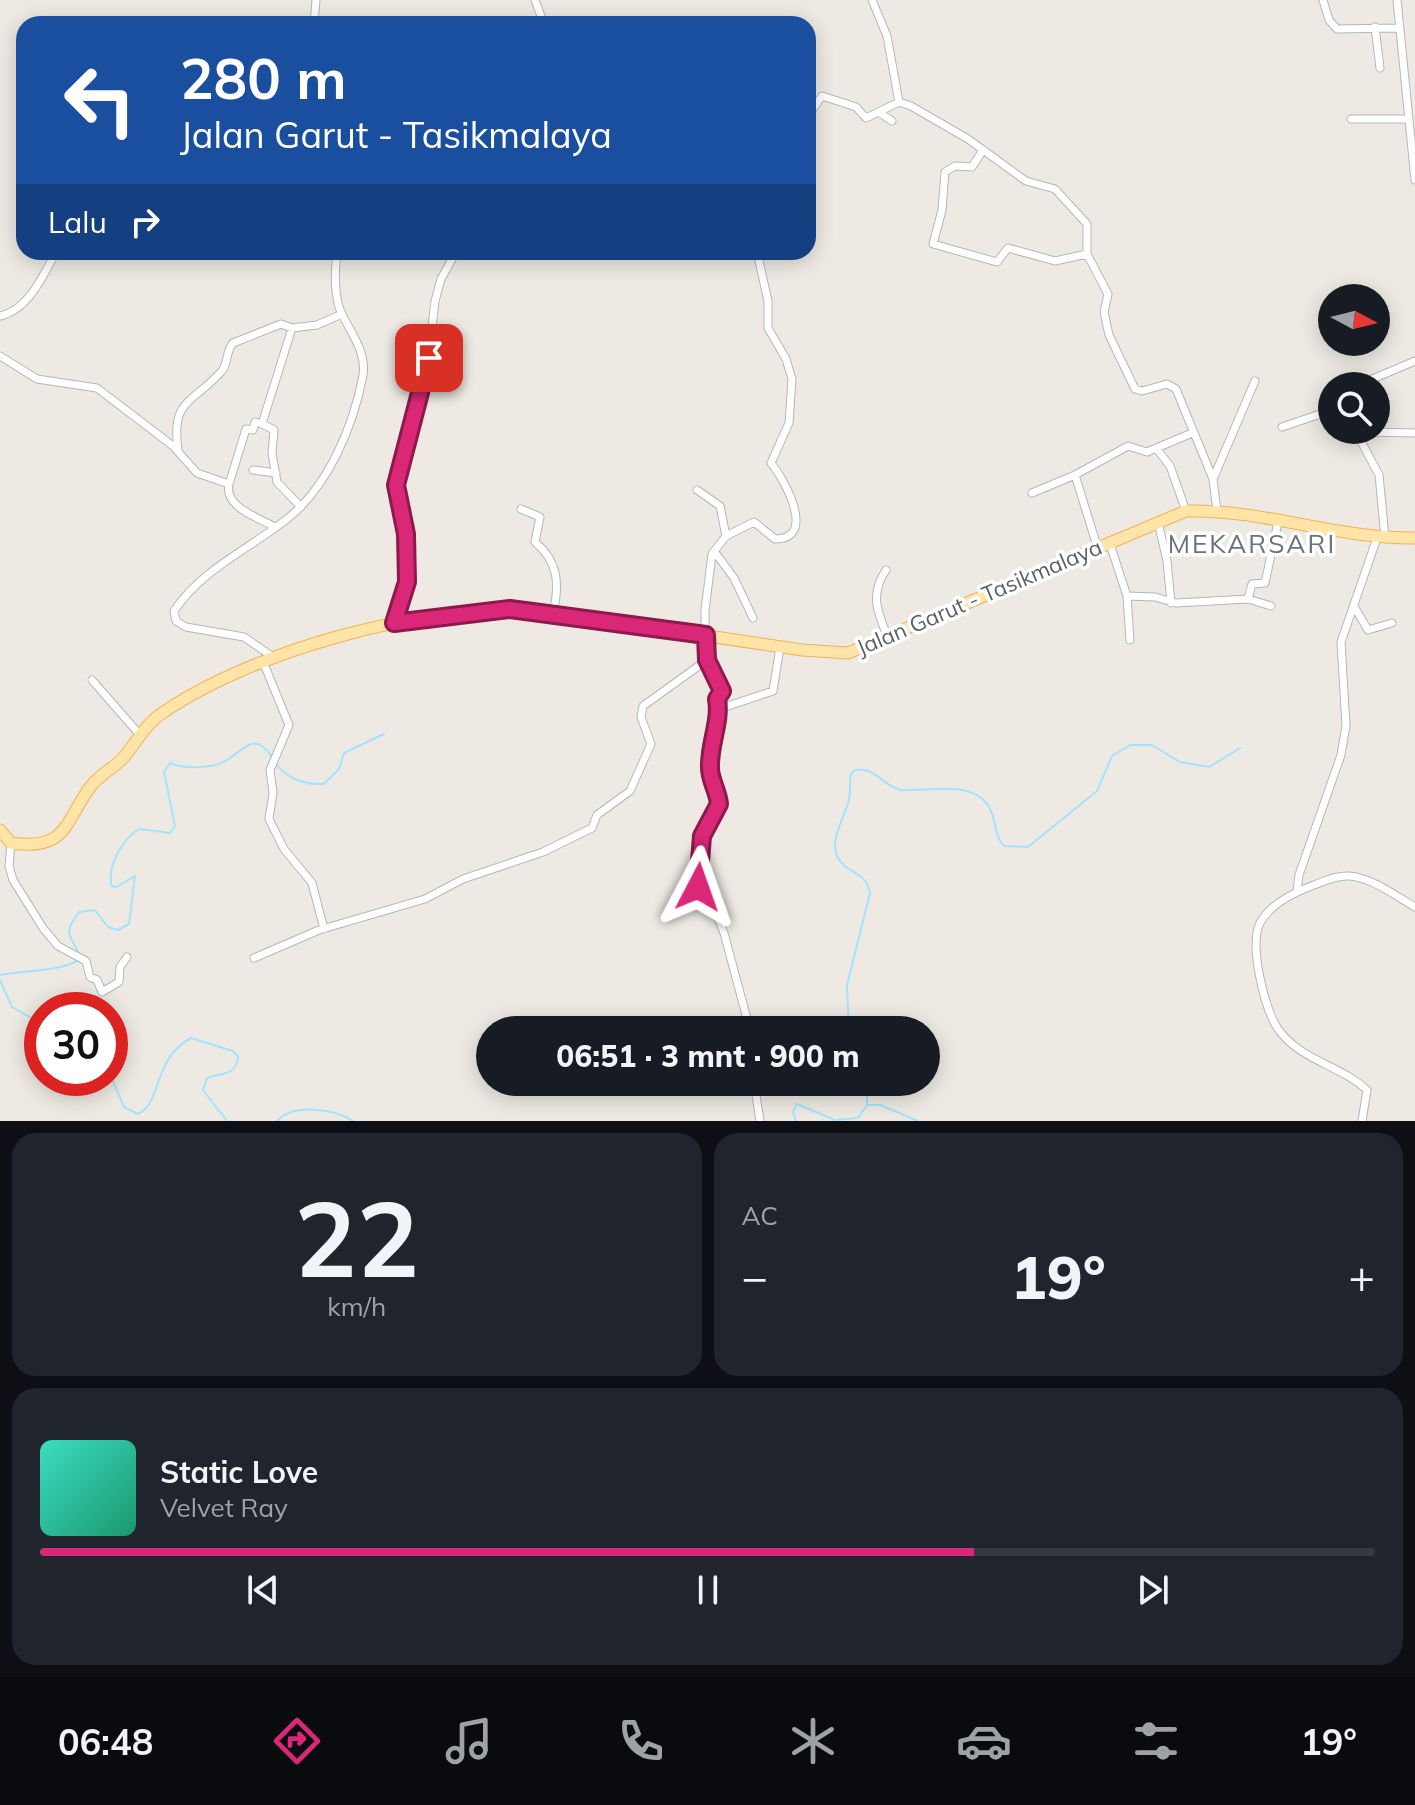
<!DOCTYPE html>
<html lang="id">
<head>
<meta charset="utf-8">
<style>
  :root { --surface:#171b24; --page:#20242c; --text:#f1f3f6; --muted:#9ea1a6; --line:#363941; --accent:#db2777 }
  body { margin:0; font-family:Mulish,sans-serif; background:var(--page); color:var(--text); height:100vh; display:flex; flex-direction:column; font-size:30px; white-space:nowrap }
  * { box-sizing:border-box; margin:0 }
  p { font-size:26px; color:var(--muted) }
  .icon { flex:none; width:44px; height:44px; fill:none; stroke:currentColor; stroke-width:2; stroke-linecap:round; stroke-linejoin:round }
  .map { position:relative; height:1121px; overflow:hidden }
  .drawer { display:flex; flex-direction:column; gap:12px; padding:12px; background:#0d0f14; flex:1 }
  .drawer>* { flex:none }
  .hud { position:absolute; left:16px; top:16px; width:800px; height:244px; border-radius:24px; box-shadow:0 4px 20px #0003; background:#1a4fa0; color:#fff; overflow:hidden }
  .needle { width:52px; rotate:97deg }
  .tools { position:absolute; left:1318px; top:284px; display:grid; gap:16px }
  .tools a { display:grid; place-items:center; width:72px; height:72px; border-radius:50%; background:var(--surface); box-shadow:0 4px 20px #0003; font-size:40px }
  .speed { position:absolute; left:24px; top:992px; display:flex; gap:16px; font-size:40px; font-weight:700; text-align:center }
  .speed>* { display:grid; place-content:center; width:104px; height:104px; border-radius:50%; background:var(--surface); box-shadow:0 4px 20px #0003; line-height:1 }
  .speed .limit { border:12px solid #d22; background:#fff; color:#111 }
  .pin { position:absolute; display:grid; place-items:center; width:68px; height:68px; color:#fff; margin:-34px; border-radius:16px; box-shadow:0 4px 12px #0006 }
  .me { position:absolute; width:88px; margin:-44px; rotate:4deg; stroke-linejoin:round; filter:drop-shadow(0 0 6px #0008) }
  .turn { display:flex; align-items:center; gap:28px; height:168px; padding:0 32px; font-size:36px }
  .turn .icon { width:104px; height:104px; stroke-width:2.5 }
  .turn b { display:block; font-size:56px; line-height:68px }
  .then { display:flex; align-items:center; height:76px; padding:0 32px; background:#0003; gap:16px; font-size:30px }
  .big { font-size:60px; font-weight:800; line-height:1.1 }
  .drawer .tile { flex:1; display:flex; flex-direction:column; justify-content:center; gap:12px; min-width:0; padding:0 28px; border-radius:24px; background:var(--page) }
  .drawer .dial { align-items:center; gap:0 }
  .dial b { font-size:104px; line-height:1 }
  .song { display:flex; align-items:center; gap:24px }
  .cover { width:96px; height:96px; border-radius:12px; background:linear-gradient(135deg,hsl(170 70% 55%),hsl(160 70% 35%)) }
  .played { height:8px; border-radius:4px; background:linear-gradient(90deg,var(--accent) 70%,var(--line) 70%) }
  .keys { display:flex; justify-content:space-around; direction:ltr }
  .heat { display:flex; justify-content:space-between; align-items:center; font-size:44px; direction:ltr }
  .drawer .tiles { flex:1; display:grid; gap:12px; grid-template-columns:1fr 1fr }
  .tile:last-child { grid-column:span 2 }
  .trip { position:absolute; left:476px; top:1016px; width:464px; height:80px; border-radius:40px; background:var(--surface); box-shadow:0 4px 20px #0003; font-weight:800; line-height:80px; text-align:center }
  .menu { display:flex; height:128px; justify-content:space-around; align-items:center; background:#090b0e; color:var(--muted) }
  .menu .icon { width:56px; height:56px }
  .menu .current { color:var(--accent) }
  .menu b { font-size:36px; color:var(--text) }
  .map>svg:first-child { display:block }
</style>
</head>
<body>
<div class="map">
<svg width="1415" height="1121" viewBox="0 0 1415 1121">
  <rect width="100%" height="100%" fill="#eeeae3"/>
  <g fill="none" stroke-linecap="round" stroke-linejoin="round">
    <path stroke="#a2e4ff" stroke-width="2" d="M276,764c11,15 30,21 48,20l15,-15 5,-16 40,-19
      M80,956c-9,-23 -19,-19 -1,-44l16,-2 13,17 10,3 11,-6 6,-48 -19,11 -4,-1c-6,-20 11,-47 27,-57l31,4 5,-7 -11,-54 6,-9c14,6 44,6 57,-3 19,-12 28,-29 46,-2
      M0,975c26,-5 56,-3 77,-14
      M0,980l12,27 30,17
      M849,1030l-2,-45 23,-92c-3,-17 -14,-18 -25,-27 -23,-18 0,-47 4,-67 2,-8 0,-17 2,-25l4,-4c22,-3 27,16 46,20 27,2 76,-12 90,21 5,12 4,26 13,35l24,1 69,-56 15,-35 18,-11h22l28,17 29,5 31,-19
      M110,1074l14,33 14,7c24,-10 14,-55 53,-76l42,13 5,6c-2,20 -17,15 -31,21l-4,12 24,31
      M867,1105h13l38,16
      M277,1121c16,-18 58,-12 76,0
      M796,1121l-3,-9 4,-8 38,16 23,-2 9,-13v-23"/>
    <g stroke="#b4b7ba" stroke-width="9">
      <path id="street" d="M535,0l9,24
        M872,0l15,36 12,66 12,4 57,33 58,42 29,8 32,35v30l21,40 -4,18 5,23 26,54 7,2 25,-7 9,5 37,90 4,32
        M1323,0l6,20 8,9 62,-1
        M1397,0l18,180
        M314,24l2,-24
        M402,24h37
        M1375,27l5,41
        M880,113l12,8
        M808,116l14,-20 34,11 10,11 33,-16
        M1351,119h57
        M983,150l-11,17 -17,-1 -10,6 -3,38 -9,34 64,18 11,-14 47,13 32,-7
        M0,316c29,-6 43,-41 56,-64
        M0,356l37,23 60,9 76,58 24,27 32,11c-5,23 28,33 46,43
        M1356,386l59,-25
        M262,424l12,6 -2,23 5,29 24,25
        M1282,427l50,-17
        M1355,430l24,45 6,62
        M1358,435l12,-3 45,1
        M1156,448l14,18 16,45
        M178,450c-7,-51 14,-46 43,-78 8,-8 4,-20 12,-29l48,-19 11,4
        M253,470l23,3
        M1075,475l22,71
        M1213,479l42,-98
        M229,484l17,-55 7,1 2,-8 7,2 30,-96 25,-3 25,-11
        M697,490l23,16 6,30
        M1032,493l43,-18 53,-29 19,6 45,-19
        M521,509l19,8 -5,25c23,19 25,42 18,71
        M1158,522l9,39 4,42
        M1109,541l18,55 3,44
        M714,551l20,27 19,40
        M886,570c-17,25 -8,43 2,68
        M1127,596l28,1 21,6 72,-4 4,-15 13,-1 13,-61
        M1248,599l23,7
        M1355,608l13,22 24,-7
        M394,623l13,-41 -1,-48 -10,-49 18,-74 12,-32 9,-78 6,-22 15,-27
        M276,659l-32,-22 -58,-10 -10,-6 -2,-10c27,-41 75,-62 113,-92 41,-32 67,-94 76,-144 4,-26 -16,-46 -24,-68 -5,-19 -4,-36 -2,-55
        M264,664l25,61 -19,45 3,23 -4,26 15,30 28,34 12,46
        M92,680l48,55
        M719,709l54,-18 7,-44
        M11,843l-2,23 4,14 30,48 15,18 28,15 4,16 7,3 5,12 17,-10 1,-15 7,-10
        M1297,891l2,-16 42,-120 5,-29 -5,-84 36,-104
        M254,958l65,-28 106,-31 38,-20 80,-27 49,-24 5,-13 33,-24 21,-47 -10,-27 2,-11 64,-46
        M750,1030l-26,-97 -11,-27 -15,-19 4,-51 17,-33c-5,-21 -11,-37 -8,-59 2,-16 9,-28 6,-45l5,-8 -17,-41v-40l7,-56 14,-18 28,-14 21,17c43,0 9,-60 -4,-76l18,-40 3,-44 -6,-20 -18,-31v-27l-11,-49
        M754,1082l6,39
        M1362,1121l5,-31c-27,-25 -66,-29 -89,-61 -14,-21 -29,-84 -18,-106 10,-19 35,-31 54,-38 11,-4 23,-10 35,-9 22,1 47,20 66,31"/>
    </g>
    <g stroke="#f3b057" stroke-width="13">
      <path id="primary" d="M0,830l11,13c57,8 53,-21 80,-57 9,-12 22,-17 32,-28 12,-13 20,-31 35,-42 91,-65 266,-112 377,-106l267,40 46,3 338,-142c77,-2 151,28 229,27"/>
    </g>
    <use href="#street" stroke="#fff" stroke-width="7"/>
    <use href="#primary" stroke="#ffe4a7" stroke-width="11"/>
  </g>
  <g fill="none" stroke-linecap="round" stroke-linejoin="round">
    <g stroke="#8e194d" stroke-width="20">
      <path id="route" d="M429,358l-33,127 10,49 1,48 -13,41 116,-14 196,26 1,25 15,31 -5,8c4,23 -8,45 -7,69 0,12 8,24 9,36l-17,32 -4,51"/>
    </g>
    <use href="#route" stroke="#db2777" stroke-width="14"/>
  </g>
  <g text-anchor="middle" stroke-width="7" stroke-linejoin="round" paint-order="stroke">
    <g font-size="22" fill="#5b6064" stroke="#fff">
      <text transform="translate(979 597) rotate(-23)" y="8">Jalan Garut - Tasikmalaya</text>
    </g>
    <g font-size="26" letter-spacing="2" fill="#6c7276" stroke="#fff">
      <text x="1252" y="553">MEKARSARI</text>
    </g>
  </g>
</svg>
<div class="tools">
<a><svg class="needle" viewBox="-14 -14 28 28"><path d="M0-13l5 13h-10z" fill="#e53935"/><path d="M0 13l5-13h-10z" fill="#9ea1a6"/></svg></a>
<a><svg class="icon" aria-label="search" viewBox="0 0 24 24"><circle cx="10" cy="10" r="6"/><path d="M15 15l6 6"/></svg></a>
</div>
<div class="speed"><div class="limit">30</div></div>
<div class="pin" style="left:429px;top:358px;background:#d93025"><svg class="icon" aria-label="arrive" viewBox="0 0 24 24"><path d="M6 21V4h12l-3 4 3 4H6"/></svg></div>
<svg class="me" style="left:698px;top:887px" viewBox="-20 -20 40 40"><path d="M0-17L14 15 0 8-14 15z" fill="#db2777" stroke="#fff" stroke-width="4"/></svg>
<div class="trip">06:51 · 3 mnt · 900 m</div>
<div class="hud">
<div class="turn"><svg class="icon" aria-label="left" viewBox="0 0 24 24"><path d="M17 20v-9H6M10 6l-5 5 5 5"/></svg><div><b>280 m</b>Jalan Garut - Tasikmalaya</div></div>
<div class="then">Lalu<svg class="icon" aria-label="right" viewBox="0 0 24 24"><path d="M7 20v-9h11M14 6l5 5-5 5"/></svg></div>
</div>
</div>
<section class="drawer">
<div class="tiles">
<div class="tile dial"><b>22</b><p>km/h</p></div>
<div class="tile"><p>AC</p>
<div class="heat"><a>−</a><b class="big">19°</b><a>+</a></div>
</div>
<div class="tile">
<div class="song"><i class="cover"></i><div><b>Static Love</b><p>Velvet Ray</p></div></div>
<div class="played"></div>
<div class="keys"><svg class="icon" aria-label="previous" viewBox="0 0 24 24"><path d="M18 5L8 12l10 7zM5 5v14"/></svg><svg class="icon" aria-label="pause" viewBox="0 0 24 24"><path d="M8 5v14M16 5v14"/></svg><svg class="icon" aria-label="next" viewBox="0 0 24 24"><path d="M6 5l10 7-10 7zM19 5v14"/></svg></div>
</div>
</div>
</section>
<nav class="menu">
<b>06:48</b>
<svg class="icon current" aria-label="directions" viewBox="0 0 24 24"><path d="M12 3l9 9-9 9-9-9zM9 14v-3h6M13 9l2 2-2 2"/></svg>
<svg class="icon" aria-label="music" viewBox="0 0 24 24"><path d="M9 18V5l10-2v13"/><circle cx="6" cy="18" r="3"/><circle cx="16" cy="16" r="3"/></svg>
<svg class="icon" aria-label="phone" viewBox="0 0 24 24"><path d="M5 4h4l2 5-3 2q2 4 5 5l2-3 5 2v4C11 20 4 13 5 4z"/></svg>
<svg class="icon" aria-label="climate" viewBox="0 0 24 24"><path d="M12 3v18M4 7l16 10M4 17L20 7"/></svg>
<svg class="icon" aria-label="car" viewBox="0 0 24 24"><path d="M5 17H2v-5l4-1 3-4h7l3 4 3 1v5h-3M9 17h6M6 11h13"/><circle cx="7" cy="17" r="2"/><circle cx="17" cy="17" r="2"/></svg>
<svg class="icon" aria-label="filters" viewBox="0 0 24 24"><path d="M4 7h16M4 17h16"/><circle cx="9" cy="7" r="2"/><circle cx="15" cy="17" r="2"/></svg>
<b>19°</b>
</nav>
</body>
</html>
